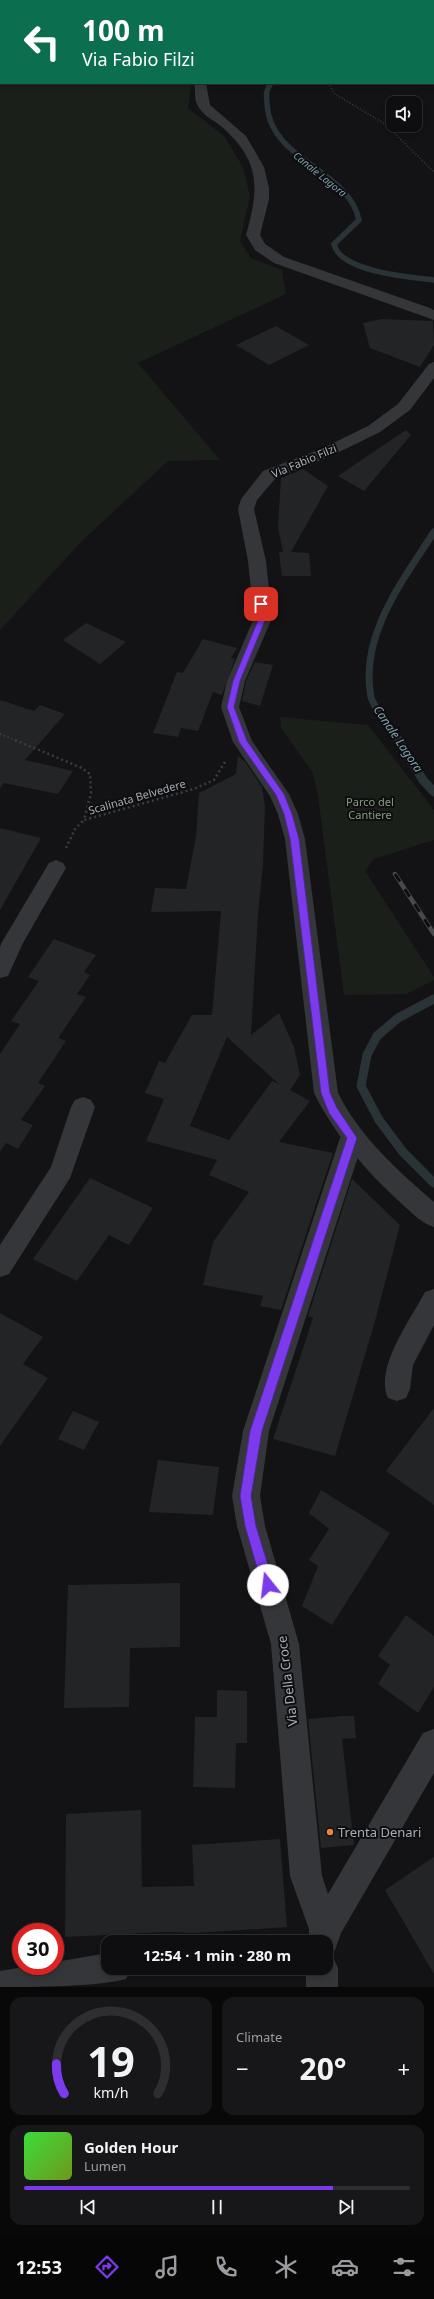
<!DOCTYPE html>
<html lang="en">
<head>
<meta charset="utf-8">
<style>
  :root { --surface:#0e0e10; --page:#171719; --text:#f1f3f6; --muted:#9b9c9f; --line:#2e2e30; --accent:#7c3aed }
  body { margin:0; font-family:"Noto Sans",sans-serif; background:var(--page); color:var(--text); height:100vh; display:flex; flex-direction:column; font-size:15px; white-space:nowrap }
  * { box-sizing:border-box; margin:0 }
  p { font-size:13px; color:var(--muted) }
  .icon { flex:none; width:22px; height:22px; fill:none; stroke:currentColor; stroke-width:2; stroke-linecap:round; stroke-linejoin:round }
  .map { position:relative; height:1987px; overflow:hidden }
  .sheet { display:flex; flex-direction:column; gap:10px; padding:10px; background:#080809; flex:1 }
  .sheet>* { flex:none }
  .banner { position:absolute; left:0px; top:0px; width:434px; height:84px; box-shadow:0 2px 6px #0003,0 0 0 1px var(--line); background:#0b6e4f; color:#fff; overflow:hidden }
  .buttons { position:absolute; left:386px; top:96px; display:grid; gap:8px }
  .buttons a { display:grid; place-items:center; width:36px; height:36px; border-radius:8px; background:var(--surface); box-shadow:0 2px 6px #0003,0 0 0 1px var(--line); font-size:20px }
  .speed { position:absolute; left:12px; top:1923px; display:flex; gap:8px; font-size:20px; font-weight:700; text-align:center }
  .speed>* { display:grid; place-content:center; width:52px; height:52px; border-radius:50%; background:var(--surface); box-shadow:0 2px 6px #0003,0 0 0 1px var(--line); line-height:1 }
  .speed .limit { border:6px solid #d22; background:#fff; color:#111 }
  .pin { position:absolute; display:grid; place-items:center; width:34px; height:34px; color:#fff; margin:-17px; border-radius:8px; box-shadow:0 2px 6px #0006 }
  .me { position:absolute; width:44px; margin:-22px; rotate:344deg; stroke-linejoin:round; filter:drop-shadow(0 0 3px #0008) }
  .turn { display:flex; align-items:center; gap:14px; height:84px; padding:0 16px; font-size:18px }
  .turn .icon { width:52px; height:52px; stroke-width:2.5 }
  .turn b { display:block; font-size:28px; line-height:34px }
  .big { font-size:30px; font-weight:700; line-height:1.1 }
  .sheet .card { flex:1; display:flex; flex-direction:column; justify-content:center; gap:6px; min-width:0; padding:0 14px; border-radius:12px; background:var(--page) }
  .sheet .dial { align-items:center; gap:0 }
  .dial svg { height:104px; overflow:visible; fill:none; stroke:var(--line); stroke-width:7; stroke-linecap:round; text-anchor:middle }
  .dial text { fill:var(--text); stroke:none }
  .song { display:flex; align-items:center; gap:12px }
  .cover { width:48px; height:48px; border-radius:6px; background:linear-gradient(135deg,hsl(120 70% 55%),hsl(80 70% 35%)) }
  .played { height:4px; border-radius:2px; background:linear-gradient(90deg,var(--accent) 80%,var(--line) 80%) }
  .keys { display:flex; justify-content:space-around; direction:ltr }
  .heat { display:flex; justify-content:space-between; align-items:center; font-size:22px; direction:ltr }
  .sheet .tiles { flex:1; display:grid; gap:10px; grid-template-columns:1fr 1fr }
  .card:last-child { grid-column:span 2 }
  .trip { position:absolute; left:101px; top:1935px; width:232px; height:40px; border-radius:12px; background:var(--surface); box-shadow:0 2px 6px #0003,0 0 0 1px var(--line); font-weight:700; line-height:40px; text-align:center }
  .menu { display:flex; height:64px; justify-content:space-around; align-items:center; background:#060606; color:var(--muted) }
  .menu .icon { width:28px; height:28px }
  .menu .active { color:var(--accent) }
  .menu b { font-size:18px; color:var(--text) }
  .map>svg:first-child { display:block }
</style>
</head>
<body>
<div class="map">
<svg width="434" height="1987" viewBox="0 0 434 1987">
  <rect width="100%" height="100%" fill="#131315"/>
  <path fill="#1a1f1a" d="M0,0h170l-169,1v82h189l1,5 -3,20 36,28 19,31 7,29 -10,45 11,17 31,12 4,24 -148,69 82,97 -52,1 -87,81 -81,88z
    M280,717l88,8 66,85v30l-60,19 -9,12 69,106v3l-28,14 -62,1 -26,-199 -5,-23 -32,-45z"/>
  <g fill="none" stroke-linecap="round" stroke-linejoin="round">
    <path stroke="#2a3437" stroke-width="5.5" d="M265,0l3,1
      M271,83c-5,7 -5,11 -4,20 2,58 81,65 92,117l-25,24c6,28 76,33 100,36"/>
    <path stroke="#2a3437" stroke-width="7" d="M398,741c-6,-9 -25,-35 -27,-44 -12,-61 32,-117 63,-165"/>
    <path stroke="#2a3437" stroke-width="9" d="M398,740l25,40 11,12
      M434,999l-36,19 -21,18 -10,19 -6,31 18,34 24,32 31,31"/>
  </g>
  <path fill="#232426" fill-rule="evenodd" d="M382,319l51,2 1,24 -14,22 -50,-19 -7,-25z
    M276,326l33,19 -40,20 -33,-20z
    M406,430l5,5 -47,56 -26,-15z
    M303,469l25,17 -37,66 18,1 2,23h-29l-3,-24h4l-5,-25 3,-49z
    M86,623l40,19 -26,22 -37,-24z
    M203,639l34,9 -6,10 4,1 -13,36 -9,-3 -15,39 -17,-3 -3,9 -25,-4 24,-61 6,1z
    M255,662l18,3 -13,41 -18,-5 4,-20z
    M0,700l34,11 6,-6 25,9 -40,46 48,11 -15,23 -54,-11 -4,5z
    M238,756l8,7 16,24 3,19 -2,58 -5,50 -7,121 28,-22 15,34 6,28 -10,15 20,11 -31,41 54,11 -52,157 -21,-4 3,-10 -60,-11 10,-43 36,-50 -40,-17 8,-15 -71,-19 18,-42 -19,-6 14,-32 6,2 27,-48h20l9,-104 -70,1 4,-24 31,1 10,-53 3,-43 37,-19zM227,1037l52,47 -7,-3 -43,59 -39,-14z
    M0,828l41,10 -41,72z
    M54,939l42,16 -12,17 6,3 -13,19 9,3 -28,41 8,3 -28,42 7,3 -24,34 12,5 -15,24 -12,-6 -6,9v-98l20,-30 -9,-3 28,-40 -11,-4z
    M90,1178l63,30 -24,37 -20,-10 -32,46 -44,-22z
    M352,1179l48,46 -25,96 -40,135 -62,-17 40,-121 -5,-2z
    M0,1313l43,24 -20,27 25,14 -48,68z
    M434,1408v97l-48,-34z
    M73,1411l26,11 -15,28 -26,-11z
    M158,1460l61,7 -6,48 -64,-3z
    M321,1490l69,43 -58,92 -30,-19 16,-40 -9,-6 20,-31 -20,-16z
    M180,1583v64l-50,1 -1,59 -65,1 4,-123z
    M406,1615l28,21v51l-16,26 -40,-29 12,-19 -12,-9z
    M217,1690l30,1v52h-11l-1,45 -42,-1 2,-70h22z
    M343,1716h11l2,22 -14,1 12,106 -33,3 -13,-129z
    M141,1810l1,77 52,-1 -2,-41 88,-6 7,88 -91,6 -29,-1 -102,5 1,-123z
    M434,1857v117l-49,-84z"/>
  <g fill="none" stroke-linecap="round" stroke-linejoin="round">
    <path stroke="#3a3d40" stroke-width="1.5" stroke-dasharray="1 2" stroke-linecap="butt" d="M328,83l7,11 50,30 49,48"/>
    <path stroke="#3a3d40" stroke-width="2" stroke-dasharray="1.5 2.5" stroke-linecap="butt" d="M0,734l17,7"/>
    <path stroke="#3a3d40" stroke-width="2.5" stroke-dasharray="2 3" stroke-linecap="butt" d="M15,740l67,28 8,6 1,19 -7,27 110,-31 20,-9 12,-20
      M66,848l9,-19 9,-9"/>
    <path fill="#343639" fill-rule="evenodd" d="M56,860l7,3 3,5 -43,75 -15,33 -8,2v-31l2,-5 47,-79z
      M83,1097l8,3 4,7 -25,71 -61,96 -9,3v-32l51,-78 20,-60 4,-7z
      M352,1128l8,3 4,7 -95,293 -9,65 5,30 34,118 23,232 6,18 95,-161 11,-4v44l-93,160 -6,17 -8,4 6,3 5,11v19h-32v-19h20v-26h-17v-13l-19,-53 -19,-232 -34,-118 -5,-30 11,-65 97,-293 4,-7z
      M434,1289v36l-21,40 -3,24 -4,9 -9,3 -9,-3c-14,-30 23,-79 37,-106z
      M108,1953v15h23l-5,11c-33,8 -89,8 -126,8v-16l29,-5h26v-4z"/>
    <path fill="#343639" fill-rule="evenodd" d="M178,0h12v1h-12z
      M194,83h12l4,22 36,31 18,31 5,21v11l-9,36 5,9 19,13 143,50 7,3v10l-160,-57 -19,-13 -9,-15c13,-47 15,-73 -24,-108 -8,-7 -21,-12 -25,-23 -3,-6 -1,-14 -3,-21z
      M434,362v16l-24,32 -30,22 -47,23 -58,24 -18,21 -3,9 12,52 6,57 -27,63 -6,26 13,34 37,53 9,20 7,25 33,254c22,44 59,77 96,109v25c-13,-4 -22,-14 -32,-23 -36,-33 -66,-67 -88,-111l-29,-254 -7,-25 -8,-18 -37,-54 -12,-35 6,-26 27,-63 -6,-57 -10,-52 3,-10 22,-28 58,-22 47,-23 30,-22 31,-40z"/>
    <g stroke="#484b4e" stroke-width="4.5">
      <path id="rail" d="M395,874l39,60"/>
    </g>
    <use href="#rail" stroke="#0e0e10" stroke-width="3" stroke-dasharray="9" stroke-linecap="butt"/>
  </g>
  <path fill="#7c3aed" stroke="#51269a" d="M259,602l6,2 1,14 -26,63 -6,26 13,34 37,53 8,20 7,25 31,254 7,15 20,30 -95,293 -11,65 5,30 18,59 -2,4 -4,2 -4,-2 -2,-4 -17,-59 -5,-30 10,-65 97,-293 -18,-25 -8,-20 -31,-254 -6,-25 -8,-19 -37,-53 -12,-35 6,-26 26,-63z"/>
  <circle fill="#e5873b" stroke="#0e0e10" stroke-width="1.5" cx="330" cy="1832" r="4"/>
  <g text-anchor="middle" stroke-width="4" stroke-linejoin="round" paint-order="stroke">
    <g font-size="10" font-style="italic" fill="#7fa1ad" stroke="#0e0e10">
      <text transform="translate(320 174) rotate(39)" y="4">Canale Lagora</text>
    </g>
    <g font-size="11" fill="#a6adb4" stroke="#0e0e10">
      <text transform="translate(304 461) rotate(-23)" y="4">Via Fabio Filzi</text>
      <text transform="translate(137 797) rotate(-16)" y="4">Scalinata Belvedere</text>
    </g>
    <g font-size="11" fill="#839e7e" stroke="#0e0e10">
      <text x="370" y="806">Parco del<tspan x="370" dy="13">Cantiere</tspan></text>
    </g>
    <g font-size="12" font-style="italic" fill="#7fa1ad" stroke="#0e0e10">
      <text transform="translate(398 739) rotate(56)" y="4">Canale Lagora</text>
    </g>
    <g font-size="13" fill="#a6adb4" stroke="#0e0e10">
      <text transform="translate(287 1681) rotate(-97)" y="5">Via Della Croce</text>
    </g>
    <g font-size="13" fill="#a6adb4" stroke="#0e0e10" text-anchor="start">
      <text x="338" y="1837">Trenta Denari</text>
    </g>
  </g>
</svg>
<div class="buttons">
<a><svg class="icon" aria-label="sound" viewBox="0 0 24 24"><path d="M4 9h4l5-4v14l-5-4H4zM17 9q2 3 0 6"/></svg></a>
</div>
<div class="speed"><div class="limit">30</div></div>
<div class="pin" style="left:261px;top:604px;background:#d93025"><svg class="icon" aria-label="arrive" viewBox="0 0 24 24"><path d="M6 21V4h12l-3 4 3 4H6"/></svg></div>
<svg class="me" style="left:268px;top:1585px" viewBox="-20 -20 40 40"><circle r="19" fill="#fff"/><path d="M0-13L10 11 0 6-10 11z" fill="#7c3aed"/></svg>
<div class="trip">12:54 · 1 min · 280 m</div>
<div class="banner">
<div class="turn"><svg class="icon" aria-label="left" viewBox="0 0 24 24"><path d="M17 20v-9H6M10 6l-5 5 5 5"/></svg><div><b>100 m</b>Via Fabio Filzi</div></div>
</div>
</div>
<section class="sheet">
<div class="tiles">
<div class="card dial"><svg viewBox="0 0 100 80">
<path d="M14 69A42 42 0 1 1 86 69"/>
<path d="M14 69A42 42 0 0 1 8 46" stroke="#7c3aed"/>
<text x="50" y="56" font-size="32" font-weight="700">19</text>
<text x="50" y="72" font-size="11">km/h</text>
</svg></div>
<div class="card"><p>Climate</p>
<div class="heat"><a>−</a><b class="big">20°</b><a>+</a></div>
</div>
<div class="card">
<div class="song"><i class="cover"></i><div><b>Golden Hour</b><p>Lumen</p></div></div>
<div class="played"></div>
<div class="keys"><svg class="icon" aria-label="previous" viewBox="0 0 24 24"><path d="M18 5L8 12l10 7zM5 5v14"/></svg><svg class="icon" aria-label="pause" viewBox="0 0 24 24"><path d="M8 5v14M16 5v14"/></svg><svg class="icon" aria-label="next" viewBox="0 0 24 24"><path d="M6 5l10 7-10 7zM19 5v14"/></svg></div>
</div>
</div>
</section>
<nav class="menu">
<b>12:53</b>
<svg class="icon active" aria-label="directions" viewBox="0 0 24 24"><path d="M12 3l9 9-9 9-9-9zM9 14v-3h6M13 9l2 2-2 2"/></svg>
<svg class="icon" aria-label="music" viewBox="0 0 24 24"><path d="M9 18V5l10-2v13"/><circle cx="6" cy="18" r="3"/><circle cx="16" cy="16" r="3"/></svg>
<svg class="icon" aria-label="phone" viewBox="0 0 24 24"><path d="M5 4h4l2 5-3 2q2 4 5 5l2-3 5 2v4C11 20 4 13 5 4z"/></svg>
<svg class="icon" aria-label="climate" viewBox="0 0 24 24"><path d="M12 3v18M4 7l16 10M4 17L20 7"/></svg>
<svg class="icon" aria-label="car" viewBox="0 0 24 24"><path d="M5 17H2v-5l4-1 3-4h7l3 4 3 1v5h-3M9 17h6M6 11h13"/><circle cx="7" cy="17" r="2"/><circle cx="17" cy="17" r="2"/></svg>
<svg class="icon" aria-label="filters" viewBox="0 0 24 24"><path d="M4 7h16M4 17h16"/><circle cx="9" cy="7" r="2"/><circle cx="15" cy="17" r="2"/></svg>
</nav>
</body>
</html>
